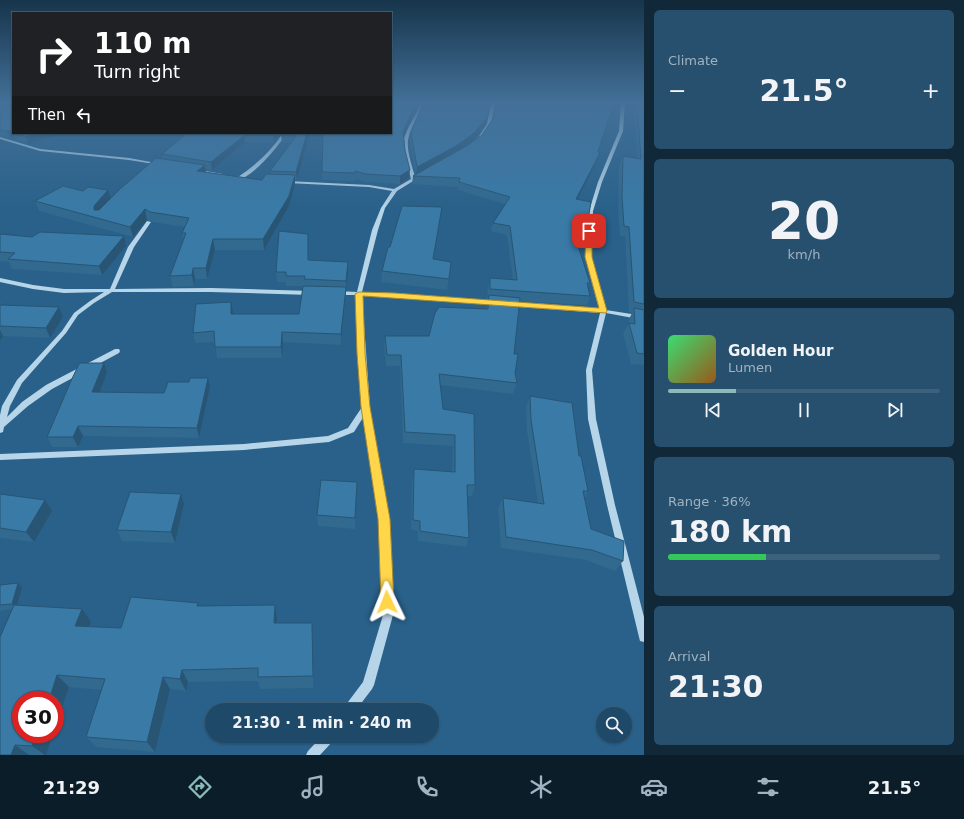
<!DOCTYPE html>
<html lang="en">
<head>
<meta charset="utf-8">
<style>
  :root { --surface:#1f4968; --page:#27506e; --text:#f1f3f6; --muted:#a1b2c0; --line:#3c617c; --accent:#8bbbb9 }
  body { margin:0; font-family:"DejaVu Sans",sans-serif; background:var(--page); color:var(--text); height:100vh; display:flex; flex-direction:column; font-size:15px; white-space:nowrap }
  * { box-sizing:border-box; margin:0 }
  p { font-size:13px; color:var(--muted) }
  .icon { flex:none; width:22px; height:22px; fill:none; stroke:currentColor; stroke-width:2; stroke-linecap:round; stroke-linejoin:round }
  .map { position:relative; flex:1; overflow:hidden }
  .panel { display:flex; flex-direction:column; gap:10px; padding:10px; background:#112839; width:320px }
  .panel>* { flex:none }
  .guide { position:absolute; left:12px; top:12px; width:380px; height:122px; border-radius:0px; box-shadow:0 1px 3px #0004,0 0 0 1px var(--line); background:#202124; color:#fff; overflow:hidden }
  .buttons { position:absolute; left:596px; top:707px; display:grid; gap:8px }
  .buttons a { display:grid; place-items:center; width:36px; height:36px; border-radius:50%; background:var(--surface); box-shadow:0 1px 3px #0004,0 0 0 1px var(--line); font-size:20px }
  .speed { position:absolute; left:12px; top:691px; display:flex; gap:8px; font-size:20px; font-weight:700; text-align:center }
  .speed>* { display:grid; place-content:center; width:52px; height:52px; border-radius:50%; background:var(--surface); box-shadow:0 1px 3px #0004,0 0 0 1px var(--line); line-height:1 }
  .speed .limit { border:6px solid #d22; background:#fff; color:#111 }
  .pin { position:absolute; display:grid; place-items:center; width:34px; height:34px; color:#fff; margin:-17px; border-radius:8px; box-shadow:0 2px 6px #0006 }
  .me { position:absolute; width:44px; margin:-22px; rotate:358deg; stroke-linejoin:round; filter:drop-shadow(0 0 3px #0008) }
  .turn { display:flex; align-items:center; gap:14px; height:84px; padding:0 16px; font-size:18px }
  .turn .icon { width:52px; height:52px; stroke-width:2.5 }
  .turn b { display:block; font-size:28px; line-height:34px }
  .then { display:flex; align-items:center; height:38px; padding:0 16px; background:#0003; gap:8px; font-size:15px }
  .big { font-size:30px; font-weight:700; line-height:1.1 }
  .panel .tile { flex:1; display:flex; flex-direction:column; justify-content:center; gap:6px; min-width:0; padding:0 14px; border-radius:6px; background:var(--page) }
  .panel .dial { align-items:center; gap:0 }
  .dial b { font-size:52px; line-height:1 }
  .song { display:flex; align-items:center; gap:12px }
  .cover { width:48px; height:48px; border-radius:6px; background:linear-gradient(135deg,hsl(140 70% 55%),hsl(30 70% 35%)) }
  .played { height:4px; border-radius:2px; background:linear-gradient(90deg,var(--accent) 25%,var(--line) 25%) }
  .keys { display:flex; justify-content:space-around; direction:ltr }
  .heat { display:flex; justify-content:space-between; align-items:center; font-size:22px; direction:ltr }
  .charge { height:6px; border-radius:3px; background:linear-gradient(90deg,#34c759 36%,var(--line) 0) }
  .trip { position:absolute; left:205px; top:703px; width:234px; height:40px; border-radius:20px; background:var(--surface); box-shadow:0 1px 3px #0004,0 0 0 1px var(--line); font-weight:700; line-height:40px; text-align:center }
  .menu { display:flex; height:64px; justify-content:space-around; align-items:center; background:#0c1d2a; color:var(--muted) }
  .menu .icon { width:28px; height:28px }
  .menu .selected { color:var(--accent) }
  .menu b { font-size:18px; color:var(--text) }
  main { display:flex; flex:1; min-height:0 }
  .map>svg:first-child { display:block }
</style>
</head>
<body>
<main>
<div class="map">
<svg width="644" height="755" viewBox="0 0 644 755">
  <rect width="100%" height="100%" fill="#29618a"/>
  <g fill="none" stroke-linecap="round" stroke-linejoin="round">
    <path fill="#b7d5e9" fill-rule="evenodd" d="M420,103h4c-4,12 -12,21 -15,33 -4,12 3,29 6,41l6,-3 2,1 -26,16 -12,17 -7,22 -16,62 32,1 103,8 3,2 -3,2 -103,-8 -32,-1 8,111 18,112 5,96 -19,70 -2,4 -16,21h-13l2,-4 18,-24 20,-67 -3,-96 -16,-103 -10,16 -25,10 -85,8 -244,10v-6l244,-10 84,-8 20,-8 14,-21 -6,-112h-19l-3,-2 3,-2 20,1 15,-62 9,-22 11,-17 -23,-4 -82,-4 -2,-1 2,-1 82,4 25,4 17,-10c-3,-13 -11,-31 -6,-44 4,-11 12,-20 15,-32z
      M491,103h4l-4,21 -12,18h-2l-1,-1 11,-17z
      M621,103h4l-2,28 -21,51 -9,29 -1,20 -1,26 15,53 38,6v4l-38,-7 -14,57 4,49 19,86 29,112v25l-4,-1 -1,-4 -32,-132 -19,-86 -2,-49 14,-57 -89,-7 -3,-2 3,-2 88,7 -14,-52 4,-46 9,-29 21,-51z
      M283,133h4c-7,11 -35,46 -49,46v-2c18,-12 33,-26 45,-44z
      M0,137l40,12 89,9 33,6 -2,1 -31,-5 -89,-9 -40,-12z
      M194,169l29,5 2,1 -2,1 -27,-5h-2z
      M147,221l4,1 -17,25 -19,42 96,-1 100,3 3,2 -3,2 -100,-3h-99l-18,11 -16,12 -12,18 -44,50 -12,23 -3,11 15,-15 24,-17 69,-36h4l1,2 -1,2 -67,36 -24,17 -24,21 -1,5 -3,1v-18l2,-9 15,-26 45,-49 12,-18 16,-12 14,-9 -40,1 -31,-4 -33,-7v-4l33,7 31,4h46l18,-42z
      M322,736h14l-2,4 -14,15h-14l2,-4z"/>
  </g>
  <path fill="#31698f" d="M0,103l13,6v24h39l1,3 -25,8 -14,-7 -4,1 -10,-2z
    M418,103l-14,34 1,13 4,28 -9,6 -34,-2 -11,-3v2l-33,-1v-8l69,-39z
    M634,103h10v262l-13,-1 -8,-31 6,-10v-4l3,-6 -3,-1 -4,-76h-5l-2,-28 1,-43 4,-9 14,3z
    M486,124l-13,17 -12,9 139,3 -3,8 -20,38 8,38 -3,9h-4l12,37 -2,5 2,8 -3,9 -67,-4 -6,53 3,29 -4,11 -72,-9 2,24 31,5 1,71 -3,11h-5l2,42 -3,9 -48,-6v-10l-7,-1 1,-50 2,-11 38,3 1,-26 -50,-3 -3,-77h-14l-2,-20 1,-10h44l57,-27 2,-10h-1l1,-12 2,-9 23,1 -6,-44 -16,-4 2,-8 12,-19 -47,-14v-3l-46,-3 1,-8 3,-2 -6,-34 1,-7z
    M187,133h94l-7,10 -29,-1 -33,28 -7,-1 1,3 56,8 8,-6v-3l20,-28h-8l-1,-8 29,-2 -13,47h-2v5l-6,21 -25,44h-49l-8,29h-12l-1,7 -21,1 -3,-11 13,-36 -1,-7 3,-6 -33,-5 -5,-2 -14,17 -94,-26 -4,-10 76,-3 52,-39 -1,-5z
    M0,234l126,12 -24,29 -90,-6 -3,-7 -9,-1z
    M433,259l18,3 -4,28 -66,-8 1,-11z
    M308,260l40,12 -7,73 -58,-3 -1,16h-65l-2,-16 -20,1 -2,-10 40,-19h66l4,-28h-17v-4h-9l-1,-10z
    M0,302l2,3 57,2 4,10 -13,21 -47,-2 -3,5z
    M107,373l-7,20h64l46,-6 -11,51 -116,-2 -5,11h-26l-5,-10z
    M530,396l49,60 9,35 -3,7 6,31 32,32 -8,10 -29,-11 -85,-12 -3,-40 5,-10 35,5 -11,-72 -1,-24z
    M0,494l52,17 -18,31 -34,-4z
    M184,504l-9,39 -53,-2 -5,-11z
    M317,515l38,3v11l-37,-3z
    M18,583l4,5 -5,18 74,16 -1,5 31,1 78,-22 76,-1 2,14v4l36,13v52l-53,1 -2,-8 -70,1 -2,9 -16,-2 -15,63 -58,-5 -11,-10 16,-47 -33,-3 -23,68h-46l12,-146 -12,2v-26z"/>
  <path fill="#285574" d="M416,103h2l-15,37v-8z
    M487,117l-1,7 -13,17 -19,13 -38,21 1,-8z
    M12,130l2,7 -4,1 -3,-7z
    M38,133h14l1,3 -25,8 -2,-7z
    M275,133h6l-7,10 -1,-8z
    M307,133h3l-13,47 -1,-8z
    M245,135v7l-33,28 -1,-8z
    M600,153l-3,8 -24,47 3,-9z
    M205,165l1,10 -9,-4z
    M410,170l-1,8 -9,6v-8z
    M295,175v10l-6,21 -25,44 -1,-11z
    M108,190l3,10 -14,16 -3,-6v-4z
    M145,209l2,11 -14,17 -3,-10z
    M124,236l2,10 -24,29 -3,-9z
    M213,239l2,11 -8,29 -1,-11z
    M348,262v10l-2,18v-9z
    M193,268l2,11 -1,7 -2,-11z
    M346,287l-1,10 -4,48v-11z
    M231,302l2,10v12l-2,-10z
    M59,307l4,10 -13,21 -4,-10z
    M0,330l3,6 -3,5z
    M282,332l1,10 -1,16 -1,-11z
    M104,363l3,10 -11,29 -4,-10z
    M208,378l2,9 -11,51 -2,-10z
    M78,426l5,10 -5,11 -5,-10z
    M181,494l3,10 -9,39 -4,-11z
    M45,500l7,11 -18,31 -8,-10z
    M18,583l4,5 -6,21 -4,-5z
    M275,605l2,14 -1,18 -2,-14z
    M82,609l9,13 -6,17 -10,-13z
    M182,670l6,12 -2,9 -6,-12z
    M57,675l12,12 -14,41v-28h-6z
    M163,677l7,12 -15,63 -8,-10z
    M36,734h17l-7,21h-1l-13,-9z
    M15,745l14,10h-18z"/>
  <path fill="#397aa6" stroke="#285574" d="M0,103h4l9,6v21h-1l-5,1 -7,-1z
    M391,103h25l-13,29 2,18 5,20 -10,6 -34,-2 -11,-3v2l-33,-1 1,-39h68z
    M423,103h67l-3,14 -13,16 -18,13 -39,21 -6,-34z
    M496,103h118l-16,49 2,1 -24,46 15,3 -6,35 -10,-1 15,47h-3l3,13 -100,-7v-11l27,2 -7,-54 -17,-3 17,-26 -51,-15 1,-4 -47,-2 55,-31 14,-10 12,-18z
    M637,103h7v201l-10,-2 -5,-75 -5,-1 -2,-28 1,-42 18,3z
    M18,133h20l-12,4z
    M187,133h88l-2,2h-28l-34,27 -49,-8z
    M283,133h24l-11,39 -26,-1 26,-35 -15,-1z
    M156,158l49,7 -8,6 65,9 4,-6 29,1 -6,21 -26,43h-50l-7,29h-13l-1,7 -22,1 16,-43h-4l7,-15 -39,-6 -5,-3 -15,18 -95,-26 28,-15 20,5 5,-4 20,3 -14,16v4h5l21,-21z
    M402,206l40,1 -9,52 18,3 -2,17 -67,-8 6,-24h2z
    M279,231l29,3v26l40,2 -2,19 -42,-2 1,-3h-19v-4h-10z
    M40,232l84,4 -25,30 -91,-7 7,-6 -15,-1v-18l32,3z
    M303,286l43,1 -5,47 -59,-2 -1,15h-66l-1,-16 -21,2 3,-29 35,-2v12h68z
    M489,295l31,3 -6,56h4l-3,19 2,10 -78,-9 4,35 31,5 1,71h-8l2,53 -49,-7v-10l-7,-1 1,-51 41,3v-37l-50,-3 -4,-77h-14l-2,-19h44l6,-23 4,-6 49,2z
    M0,305l59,2 -13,21 -46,-2z
    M634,308l10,2v44l-7,-1 -8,-30 6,1z
    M81,363h23l-12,29 72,1 4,-11h21l1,-4h18l-11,50 -119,-2 -5,11h-26l23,-54 9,-19z
    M530,396l42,7 7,53h2l7,35h-5l8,38 33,12 -1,20 -31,-11 -86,-13 -3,-39 41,6 -13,-84z
    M321,480l36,2 -2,36 -38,-3z
    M130,492l51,2 -10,38 -54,-2z
    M0,494l45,6 -19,32 -26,-4z
    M18,583l-6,21 -12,1v-20z
    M131,597l67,6 -1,3 78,-1 -1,18h38l1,53 -55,1v-9l-76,2 -2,9 -17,-2 -16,65 -61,-5 19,-58 -48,-4 -8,25h-28v34h15l-4,12 -17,-1 -4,10h-11v-118l14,-32 68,4 -7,17 46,2z"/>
  <linearGradient id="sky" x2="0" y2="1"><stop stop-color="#17354c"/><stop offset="0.49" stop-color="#437098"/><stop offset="1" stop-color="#437098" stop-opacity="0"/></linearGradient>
  <rect width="644" height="209" fill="url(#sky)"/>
  <path fill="#ffd54a" stroke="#a68a30" d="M586,229l6,2v26l15,54 -1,2 -243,-17 2,57 5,54 20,112 4,83 -2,4 -5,2 -4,-2 -2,-4 -3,-83 -17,-112 -4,-54 -2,-59 4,-2 35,1 205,15 -14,-51z"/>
</svg>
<div class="buttons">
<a><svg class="icon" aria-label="search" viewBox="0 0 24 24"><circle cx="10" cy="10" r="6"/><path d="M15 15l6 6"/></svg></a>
</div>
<div class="speed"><div class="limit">30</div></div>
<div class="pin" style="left:589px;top:231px;background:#d93025"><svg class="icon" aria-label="arrive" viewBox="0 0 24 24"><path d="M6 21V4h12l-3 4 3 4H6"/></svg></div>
<svg class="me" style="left:387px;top:602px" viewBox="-20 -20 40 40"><path d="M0-17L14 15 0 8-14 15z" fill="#ffd54a" stroke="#fff" stroke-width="4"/></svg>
<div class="trip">21:30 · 1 min · 240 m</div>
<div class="guide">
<div class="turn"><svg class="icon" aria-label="right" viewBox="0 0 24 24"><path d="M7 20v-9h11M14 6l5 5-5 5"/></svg><div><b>110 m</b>Turn right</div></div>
<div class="then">Then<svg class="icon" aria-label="left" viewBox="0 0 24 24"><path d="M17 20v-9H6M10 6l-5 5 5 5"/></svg></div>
</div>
</div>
<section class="panel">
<div class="tile"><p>Climate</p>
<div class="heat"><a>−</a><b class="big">21.5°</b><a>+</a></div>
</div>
<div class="tile dial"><b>20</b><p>km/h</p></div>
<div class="tile">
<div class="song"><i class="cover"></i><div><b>Golden Hour</b><p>Lumen</p></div></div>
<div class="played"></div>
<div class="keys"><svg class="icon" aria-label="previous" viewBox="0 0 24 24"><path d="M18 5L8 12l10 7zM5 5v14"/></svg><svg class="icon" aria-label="pause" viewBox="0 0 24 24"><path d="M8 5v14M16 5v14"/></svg><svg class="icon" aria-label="next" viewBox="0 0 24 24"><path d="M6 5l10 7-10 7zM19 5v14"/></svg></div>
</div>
<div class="tile"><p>Range · 36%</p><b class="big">180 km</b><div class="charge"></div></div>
<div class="tile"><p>Arrival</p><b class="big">21:30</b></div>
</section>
</main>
<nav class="menu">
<b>21:29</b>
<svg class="icon selected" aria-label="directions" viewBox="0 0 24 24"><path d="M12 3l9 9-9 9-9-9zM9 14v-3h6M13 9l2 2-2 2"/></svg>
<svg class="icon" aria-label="music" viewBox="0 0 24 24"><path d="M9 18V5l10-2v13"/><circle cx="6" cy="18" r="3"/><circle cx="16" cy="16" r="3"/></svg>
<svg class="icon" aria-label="phone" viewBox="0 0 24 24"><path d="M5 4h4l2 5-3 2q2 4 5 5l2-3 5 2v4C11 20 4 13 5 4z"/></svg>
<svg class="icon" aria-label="climate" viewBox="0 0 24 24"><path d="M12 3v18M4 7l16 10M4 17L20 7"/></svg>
<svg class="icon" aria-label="car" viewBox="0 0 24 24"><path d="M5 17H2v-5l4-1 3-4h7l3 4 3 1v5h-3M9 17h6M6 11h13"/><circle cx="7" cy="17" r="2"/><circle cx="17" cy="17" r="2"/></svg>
<svg class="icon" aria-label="filters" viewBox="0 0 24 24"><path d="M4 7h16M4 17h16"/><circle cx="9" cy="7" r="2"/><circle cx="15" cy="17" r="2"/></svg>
<b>21.5°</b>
</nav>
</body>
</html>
